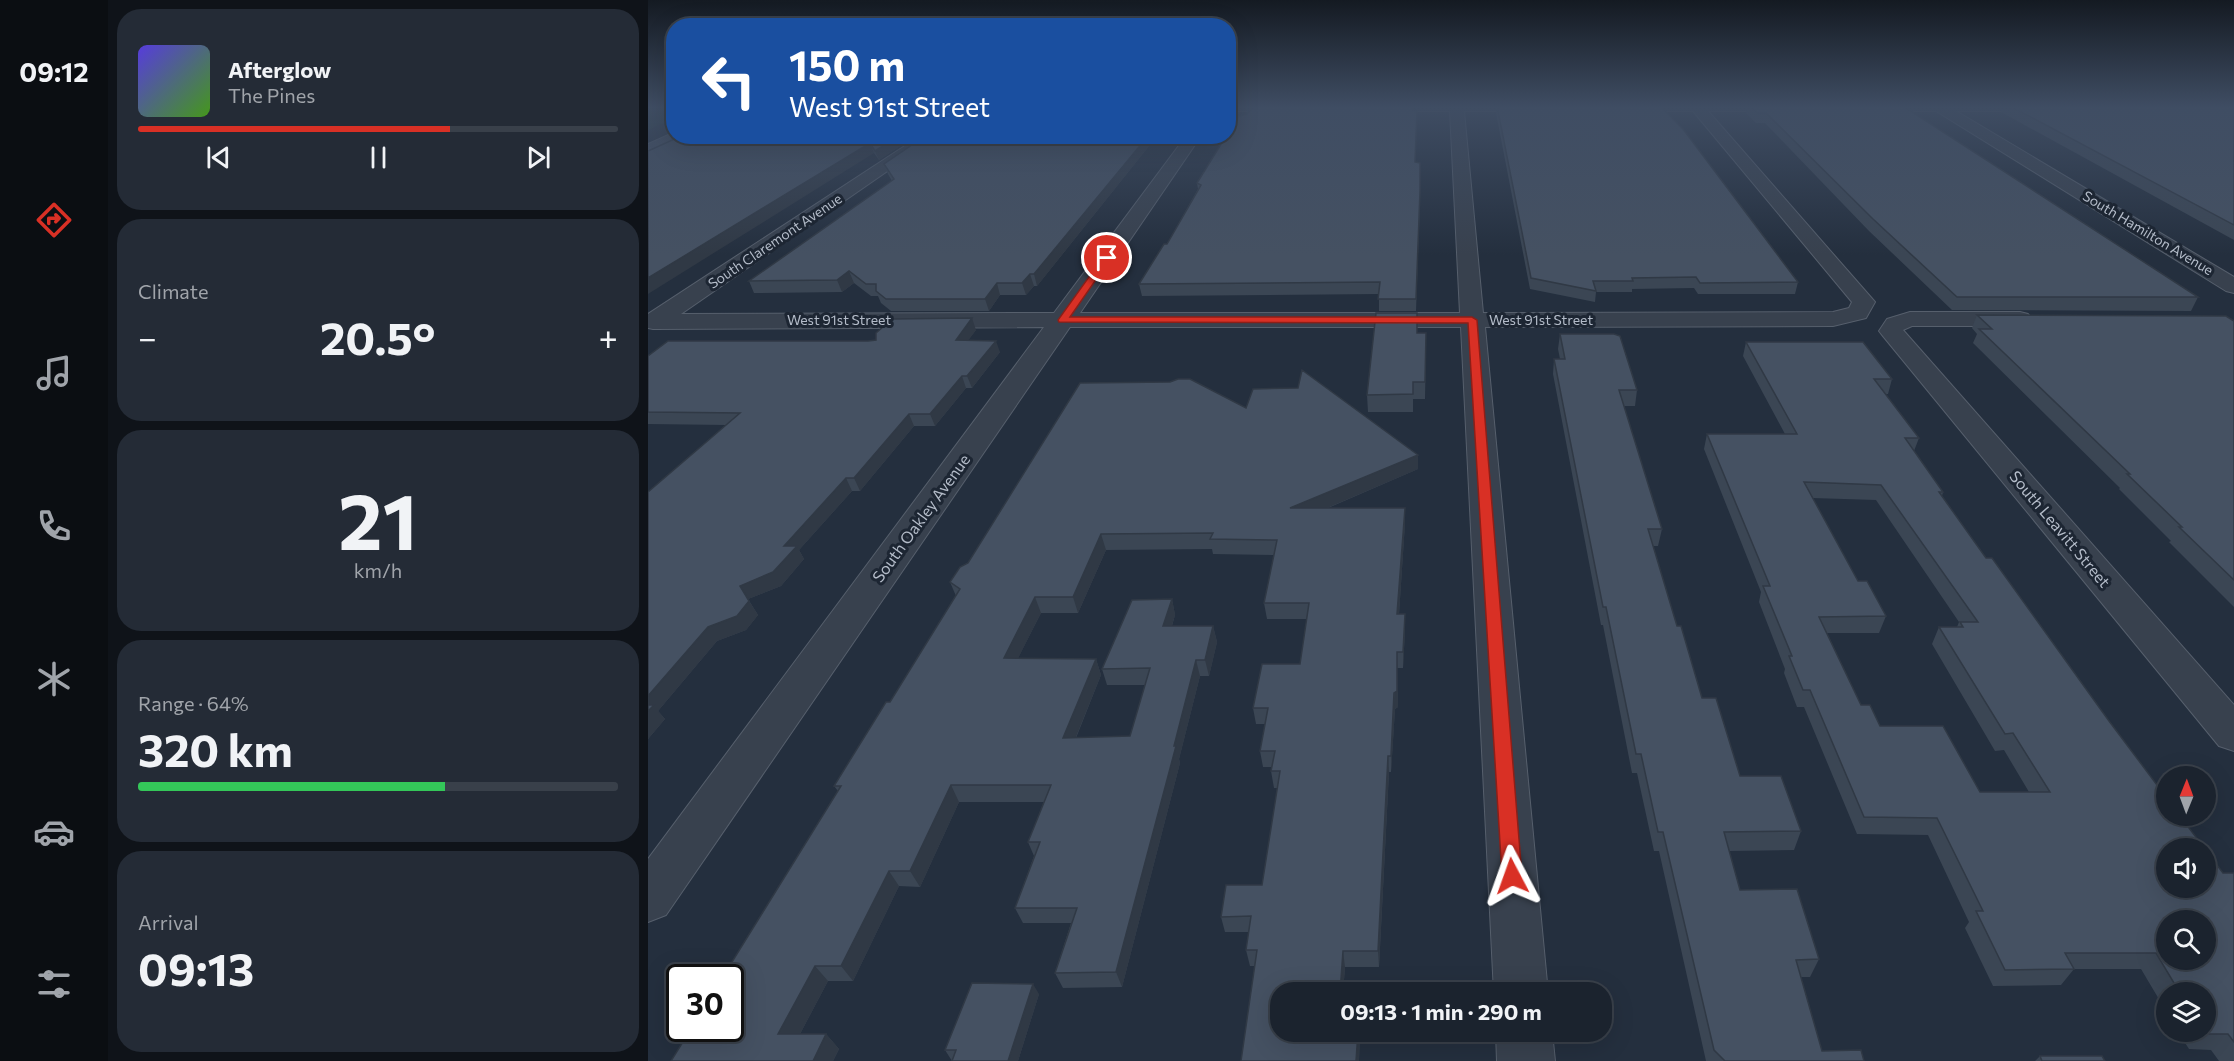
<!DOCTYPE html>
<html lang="en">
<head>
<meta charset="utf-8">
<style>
  :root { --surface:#1b232e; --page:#242b36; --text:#f1f3f6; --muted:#a0a4aa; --line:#39404a; --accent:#d93025 }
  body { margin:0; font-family:Commissioner,sans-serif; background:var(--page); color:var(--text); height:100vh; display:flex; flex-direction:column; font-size:22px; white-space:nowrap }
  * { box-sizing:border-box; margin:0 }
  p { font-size:20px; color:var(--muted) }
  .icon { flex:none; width:33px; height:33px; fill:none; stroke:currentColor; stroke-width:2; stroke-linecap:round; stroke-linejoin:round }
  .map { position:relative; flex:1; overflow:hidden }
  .side { display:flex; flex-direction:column; gap:9px; padding:9px; background:#0f1319; width:540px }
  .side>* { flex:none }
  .guide { position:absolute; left:18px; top:18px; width:570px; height:126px; border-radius:24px; box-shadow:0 6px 24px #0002,0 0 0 2px var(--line); background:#1a4fa0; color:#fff; overflow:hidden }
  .needle { width:39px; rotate:1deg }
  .buttons { position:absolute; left:1508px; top:766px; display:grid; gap:12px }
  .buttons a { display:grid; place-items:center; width:60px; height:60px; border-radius:50%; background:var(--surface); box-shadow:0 6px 24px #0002,0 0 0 2px var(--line); font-size:30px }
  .speed { position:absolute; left:18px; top:964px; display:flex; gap:12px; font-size:30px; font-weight:700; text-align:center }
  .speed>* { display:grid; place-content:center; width:78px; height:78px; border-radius:50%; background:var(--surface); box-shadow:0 6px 24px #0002,0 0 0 2px var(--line); line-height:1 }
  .speed .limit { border:3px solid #111; border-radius:9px; background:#fff; color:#111 }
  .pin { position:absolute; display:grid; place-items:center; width:51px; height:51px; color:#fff; margin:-26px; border:3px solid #fff; border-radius:50%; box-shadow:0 2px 6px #0007 }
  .me { position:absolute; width:66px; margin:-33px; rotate:356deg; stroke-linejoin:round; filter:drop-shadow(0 0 4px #0008) }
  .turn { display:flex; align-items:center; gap:21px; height:126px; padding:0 24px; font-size:27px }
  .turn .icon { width:78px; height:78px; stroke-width:2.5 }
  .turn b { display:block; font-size:42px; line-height:51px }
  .big { font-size:45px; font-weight:700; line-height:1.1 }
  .side .card { flex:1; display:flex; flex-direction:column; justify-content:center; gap:9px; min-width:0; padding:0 21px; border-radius:24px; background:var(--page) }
  .side .dial { align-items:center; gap:0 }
  .dial b { font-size:78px; line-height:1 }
  .song { display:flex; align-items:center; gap:18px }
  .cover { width:72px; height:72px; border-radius:9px; background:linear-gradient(135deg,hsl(250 70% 55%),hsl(100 70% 35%)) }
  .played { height:6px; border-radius:3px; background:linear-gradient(90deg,var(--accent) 65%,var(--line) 65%) }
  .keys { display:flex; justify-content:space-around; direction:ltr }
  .heat { display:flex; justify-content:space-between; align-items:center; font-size:33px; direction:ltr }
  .charge { height:9px; border-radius:4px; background:linear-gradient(90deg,#34c759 64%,var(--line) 0) }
  .trip { position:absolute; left:622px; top:982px; width:342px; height:60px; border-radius:24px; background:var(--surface); box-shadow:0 6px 24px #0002,0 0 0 2px var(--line); font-weight:700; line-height:60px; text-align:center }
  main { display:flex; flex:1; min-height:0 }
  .menu { display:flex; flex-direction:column; width:108px; justify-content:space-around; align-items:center; background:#0b0e12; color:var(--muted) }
  .menu .icon { width:42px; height:42px }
  .menu .active { color:var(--accent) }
  .menu b { font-size:27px; color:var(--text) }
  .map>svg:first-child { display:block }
</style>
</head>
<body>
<main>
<nav class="menu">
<b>09:12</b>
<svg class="icon active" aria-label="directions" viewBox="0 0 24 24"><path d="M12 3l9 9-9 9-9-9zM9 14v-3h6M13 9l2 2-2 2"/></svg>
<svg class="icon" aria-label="music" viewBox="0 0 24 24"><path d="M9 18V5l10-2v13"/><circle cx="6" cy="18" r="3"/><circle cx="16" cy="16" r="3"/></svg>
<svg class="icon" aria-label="phone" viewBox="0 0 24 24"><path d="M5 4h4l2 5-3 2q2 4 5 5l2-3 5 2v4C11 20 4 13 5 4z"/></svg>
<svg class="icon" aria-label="climate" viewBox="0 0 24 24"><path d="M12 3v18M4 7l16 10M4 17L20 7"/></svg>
<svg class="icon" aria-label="car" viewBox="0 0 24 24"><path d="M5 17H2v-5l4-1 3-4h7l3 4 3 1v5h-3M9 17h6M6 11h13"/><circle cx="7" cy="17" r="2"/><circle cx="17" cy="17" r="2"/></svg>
<svg class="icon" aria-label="filters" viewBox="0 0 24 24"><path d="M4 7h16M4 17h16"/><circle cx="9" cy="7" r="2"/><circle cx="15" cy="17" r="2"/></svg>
</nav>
<section class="side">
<div class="card">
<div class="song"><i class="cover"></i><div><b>Afterglow</b><p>The Pines</p></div></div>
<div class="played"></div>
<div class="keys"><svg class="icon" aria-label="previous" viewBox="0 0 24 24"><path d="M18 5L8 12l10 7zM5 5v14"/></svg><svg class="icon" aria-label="pause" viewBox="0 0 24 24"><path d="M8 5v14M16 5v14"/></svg><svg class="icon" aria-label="next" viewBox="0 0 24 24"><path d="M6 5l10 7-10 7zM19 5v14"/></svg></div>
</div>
<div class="card"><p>Climate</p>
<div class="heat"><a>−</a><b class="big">20.5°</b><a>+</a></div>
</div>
<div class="card dial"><b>21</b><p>km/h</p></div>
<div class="card"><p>Range · 64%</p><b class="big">320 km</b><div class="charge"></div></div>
<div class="card"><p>Arrival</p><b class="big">09:13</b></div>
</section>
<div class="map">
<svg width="1586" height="1061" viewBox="0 0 1586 1061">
  <rect width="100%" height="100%" fill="#242f3e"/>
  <path fill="#263c3f" d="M0,106h25v13l-25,11z"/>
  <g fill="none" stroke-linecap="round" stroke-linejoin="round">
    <g stroke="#565f6c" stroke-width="2">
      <path id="street" d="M580,106h77l1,1 -7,4h-71z
        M715,106l186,1 -7,4h-78l19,202 350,-1 16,-4 3,-6 -159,-191h-78l-7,-4 189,-1 -1,4 -5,1h-83l167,191 -9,16 -33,8 -348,1 63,666h-54l-33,-666h-391l-404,588 -18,7v-63l396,-532 -391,2 -5,-1v-14l272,-178h18l-257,178 373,-1 132,-177h15l-121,177h380l-10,-202h-81l-5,-1z
        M1404,106l-1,4 -5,1h-90l278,166v16l-8,-2 -290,-180h-78l-7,-4z
        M1262,312h110l8,2 4,5 -4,5 -8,2h-108l-9,4 331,375v46l-15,-5 -336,-410 -4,-5 8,-12z
        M848,1032h56l3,29h-58z"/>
    </g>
    <g stroke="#565f6c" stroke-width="2">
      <path id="secondary" d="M25,133l1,3h11l-37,19v-11z"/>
    </g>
    <use href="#street" fill="#38414e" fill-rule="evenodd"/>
    <use href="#secondary" fill="#465061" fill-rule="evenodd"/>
  </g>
  <path fill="#3b4654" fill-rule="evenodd" d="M849,106l301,176 -3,12h-97l-4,-6 -62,1v3h-36l-1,10 -65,-13 -34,-176z
    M1100,106h155l295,191 -7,14 -239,-1 -83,-79 -104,-108h-9l-10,-10z
    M1355,106h231v134l-233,-128z
    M765,110l4,8 -2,44 5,39 -4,110h-37v-17l-237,2 -3,-12 28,-40 31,-55 -1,-6z
    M33,136h234l-36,24 -5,-7z
    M509,136l-120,150h-3l-8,9h-26l-11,16h-98l-10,-8 -3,-7h-7l-17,-13 -12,9 -88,1 -5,-12 143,-100 -4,-7 -4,-10z
    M1329,315l257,6v286l-65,-65 2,-1 -52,-52 1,-1 -147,-145 4,-9 -5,-6z
    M328,330l-8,10 32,12 -28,36h-6l-31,38h-21l-54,65h-8l-53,59 5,9 -23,27 -33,13 10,16 -12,15 -29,11 -59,70 7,8 -17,20v-247l78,-67 -78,-1v-68l220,-15z
    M769,333h9l-1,66h-12v13h-45l-1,-17z
    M912,334l77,56 -2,16h-11l38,123 -4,17h-5l24,80 25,72 38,78 61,55 -7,19 -65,1 11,39 79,69 -9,18h-9l21,74 42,10h-158l-47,-210h-5l-17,-78h-5l-29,-148h-2l-48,-251 1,-15h6l-2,-10z
    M1098,342l146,37 -4,15h-3l34,44 -5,13 29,41 -1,4 44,62 237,315h11v188h-15l-8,-11 -22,-1 -11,-17h27v-39h-39v18l-25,-42h-67l-13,16 -68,1 -28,-58 4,-6 -41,-87 -71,-1 -53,-127h-7l-13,-34 1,-4 -26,-67 2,-10 -57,-143 3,-15h78l-42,-78zM1164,498l64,2 83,122 -2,5h-18l-7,17 63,107 9,-1 25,42h-49l-100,-66 -19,-21 -34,-72h52l7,-17 -28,-35z
    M654,370l116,85v14l-90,39h77v15l-6,91h6v16l-2,38h-6l1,39 -3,2 -4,63h-2l-10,195h-34l-2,26h-62v39h79l-1,29h-118l14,-95h-5l-4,-16 3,-18h-24l-4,-15 5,-32h36l16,-97h-4l-3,-17 1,-4h-9l-3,-16 5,-27h-9l-3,-16 9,-44h38l7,-45h-40l-3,-16 10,-48 -61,-1 -1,-5 -106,1 -28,63h-37l-23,45 78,1 5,16 -25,63 54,-2 15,-51h-38l-5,-16 30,-69 40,-1 3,16 -3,11h41l4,16 -8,34h-9l-21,83 1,4 -58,224 -59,1 -8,-15 16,-50h-48l-8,-15 19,-52 -6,-14 16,-40h-85l-39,85 -21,-1 -46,95h-25l-28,53h26l13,15 -6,12h-162l20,-32h39v-51h-8l116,-187 -4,-5 52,-84h4l66,-106 -6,-14 10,-15 8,-4 112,-180 90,-1 8,-3h12l56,29 7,-19 45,-1z
    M391,994l-21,67h-66l-7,-11z
    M1392,1056l65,5h-70z"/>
  <path fill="#303945" d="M250,136h17l-36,24 -4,-9z
    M500,136h9l-120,150 -3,-12z
    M222,143l4,10 -226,141v-16z
    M201,271l5,12 -12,9 -5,-12z
    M382,274l4,12 -8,9 -4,-12z
    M349,283l3,12 -11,16 -4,-12z
    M324,318l4,12 -16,22 -4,-12z
    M778,333v17l-1,49v-17z
    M348,341l4,11 -28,36 -5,-12z
    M314,376l4,12 -31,38 -5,-12z
    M261,414l5,12 -54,65 -6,-13z
    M770,455v14l-126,54 -2,-15z
    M198,478l6,13 -53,59 5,9 -23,27 -33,13 -8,-13 44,-40z
    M757,508v15l-7,107 -1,-16z
    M453,534l5,16 -28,63 -5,-16z
    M387,597l6,16 -31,61 -6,-16z
    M524,599l3,16 -8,27 -4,-16z
    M101,601l9,14 -12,15 -29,11 -59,70 7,8 -17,20v-43l60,-69z
    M757,614v16l-2,38v-16z
    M565,626l4,16 -8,34 -4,-16z
    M749,652l1,55 -3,2 -4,63v-16z
    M448,659l5,16 -32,79 -6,-16z
    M548,660l4,16 -21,83 1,4 -58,224 -6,-15z
    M740,756l1,16 -10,195 -1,-16z
    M303,785l8,17 -39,85 -10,-16z
    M241,871l10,15 -46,95 -12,-15z
    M695,951l2,16 -2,26h-3z
    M167,966l13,15 -36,68 -14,-15z
    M385,984l6,10 -21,67h-10z
    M710,1032h2v2l-1,27h-3z
    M178,1034l13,15 -6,12h-20z"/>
  <path fill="#455162" stroke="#303945" stroke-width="1.5" fill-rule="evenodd" d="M606,106h159v4h4l-2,52 5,1v28l-4,108h-38l2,-17 -241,2 25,-40h3l34,-59 -4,-2 29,-47h2v-3l11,-17 8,-2z
    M849,106h163l23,23 115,153 -98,1 -4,-6 -64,1 1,3h-40l3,10 -65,-13z
    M1102,106h153l295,191h-241l-84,-78 -107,-106h-8z
    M1362,106h224v55h-1h1v64z
    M33,136h217l-23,15 -5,-8 -222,135v-127z
    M277,136h223l-114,138h-4l-8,9h-25l-12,16h-99l-10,-8v-7h-10l-17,-13 -12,9 -88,1 145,-102 -10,-15z
    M728,313h41v20h9l-1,49h-12v12l-46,1z
    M1329,315l249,1 8,5v259l-55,-53h3l-55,-53h3l-151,-145h13z
    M324,318l-16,22 40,1 -29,35h-5l-32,38h-21l-55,64h-8l-62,68h13l-24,26 -33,14 9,15 -12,15 -29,11 -60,69v-204l92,-79 -92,-1v-56l20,-15h200l8,-1v-7l16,-14z
    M912,334h54l6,2 17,54h-18l43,139h-14l29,97h4l21,72h14l24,78h41l20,55 -77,1 16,58 57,-1 22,70 -23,1 26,91 39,-1 3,11h-139l-11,-11 -51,-218h-5l-17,-78h-5l-30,-147h-3l-49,-248h11z
    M1098,342h117l29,37h-18l45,59h-14l38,54h-4l47,66h6l117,163 57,76v19h14l43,57h11v169l-6,-8h-22l-2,-2 1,-39h-25l-24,-40h-91l9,16 -69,1 -29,-59h7l-46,-93 -73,-1 -54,-127h-7l-14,-34h3l-29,-70h7l-63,-152h90zM1156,482l77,3 97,137h-18l3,5h-24l66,107 8,-1 37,59h-70l-37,-66h-63l-10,-21h-9l-42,-88 67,-1 -19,-35h-9zM1518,849h39v39h-39zM1518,921h39v39h-39z
    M654,370l116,85 -128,53h115l-8,106h8l-2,38h-6v39l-3,2 -3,63h-3l-10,195h-35l-3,42h-59v39h77l-2,29h-115l16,-111h-11l5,-34 -30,1 5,-32h36l18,-114h-9l4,-20h-15l8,-43h-15l9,-44h38l9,-61h-45l13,-63 -67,-1 3,-6 -112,1 -28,63h-38l-31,61 92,1 -33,79 67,-2 20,-68 -48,1 30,-69 40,-1 -9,27h50l-8,34h-9l-22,86h2l-60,226 -61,1 22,-65h-62l25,-66h-12l23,-57h-100l-41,86h-21l-48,95h-26l-37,68h48l-13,27h-142l20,-32h39v-51h-8l119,-192h-7l52,-84h4l70,-113 -10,-7 10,-15 8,-4 112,-180 90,-1 8,-3h12l56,29 7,-19 45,-1z
    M0,705h6l-6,6z
    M324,983l61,1 -25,77h-56l4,-11h-11z
    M1392,1056h62l3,5h-63z"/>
  <linearGradient id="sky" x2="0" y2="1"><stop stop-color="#141a22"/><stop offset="0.42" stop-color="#3f4d63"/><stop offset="1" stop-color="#3f4d63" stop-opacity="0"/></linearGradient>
  <rect width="1586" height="255" fill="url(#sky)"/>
  <path fill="#d93025" stroke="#8d1f18" stroke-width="1.5" d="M456,256l7,2 -41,59h402l5,3 45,556 -3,6 -7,3 -7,-3 -3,-6 -34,-553 -409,-1 -1,-2z"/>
  <g text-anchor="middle" stroke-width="6" stroke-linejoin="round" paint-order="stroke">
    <g font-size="14" fill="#b4bcc9" stroke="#1d2633">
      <text transform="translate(1500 233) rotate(31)" y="5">South Hamilton Avenue</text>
      <text transform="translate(127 241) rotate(-34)" y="5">South Claremont Avenue</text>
      <text x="191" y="325">West 91st Street</text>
      <text x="893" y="325">West 91st Street</text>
    </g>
    <g font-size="16" fill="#b4bcc9" stroke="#1d2633">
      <text transform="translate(273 518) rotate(-54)" y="6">South Oakley Avenue</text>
      <text transform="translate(1412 529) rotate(50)" y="6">South Leavitt Street</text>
    </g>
  </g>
</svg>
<div class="buttons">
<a><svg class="needle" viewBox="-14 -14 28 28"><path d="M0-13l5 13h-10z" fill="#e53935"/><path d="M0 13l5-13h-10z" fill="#a0a4aa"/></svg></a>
<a><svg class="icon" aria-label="sound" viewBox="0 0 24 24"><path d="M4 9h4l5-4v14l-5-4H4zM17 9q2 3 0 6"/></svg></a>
<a><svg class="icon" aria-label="search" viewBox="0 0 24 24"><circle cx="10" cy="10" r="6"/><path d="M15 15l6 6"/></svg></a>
<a><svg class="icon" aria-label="layers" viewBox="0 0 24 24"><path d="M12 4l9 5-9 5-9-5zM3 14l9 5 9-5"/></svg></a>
</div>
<div class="speed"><div class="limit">30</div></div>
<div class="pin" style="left:459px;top:258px;background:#d93025"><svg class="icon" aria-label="arrive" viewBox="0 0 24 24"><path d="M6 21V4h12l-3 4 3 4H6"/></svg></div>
<svg class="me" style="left:864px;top:876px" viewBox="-20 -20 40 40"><path d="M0-17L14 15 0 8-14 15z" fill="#d93025" stroke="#fff" stroke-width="4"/></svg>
<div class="trip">09:13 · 1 min · 290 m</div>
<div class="guide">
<div class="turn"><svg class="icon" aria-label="left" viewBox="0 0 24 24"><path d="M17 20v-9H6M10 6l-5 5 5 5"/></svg><div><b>150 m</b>West 91st Street</div></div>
</div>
</div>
</main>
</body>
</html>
